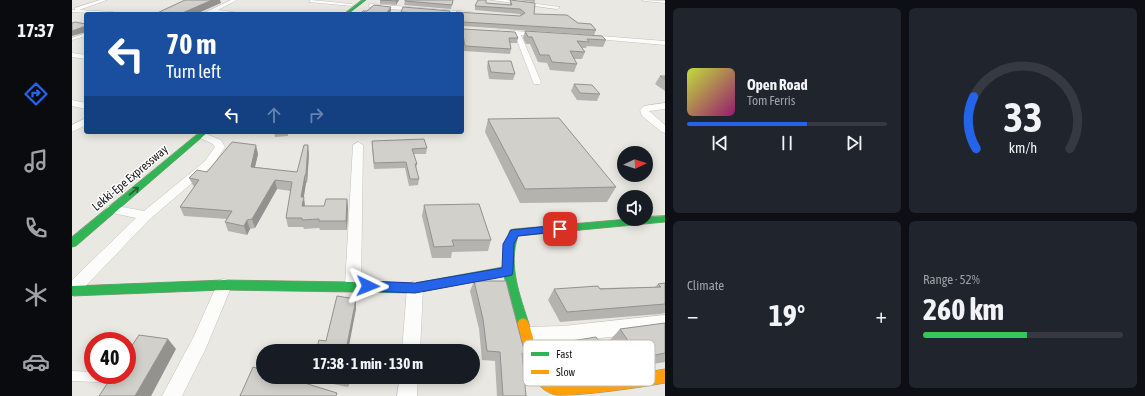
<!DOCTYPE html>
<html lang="en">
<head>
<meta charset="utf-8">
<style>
  :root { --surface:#171b24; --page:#20242c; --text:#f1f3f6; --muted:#9ea1a6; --line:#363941; --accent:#2563eb }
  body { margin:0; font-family:"Asap Condensed",sans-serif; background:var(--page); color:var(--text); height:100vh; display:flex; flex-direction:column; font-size:15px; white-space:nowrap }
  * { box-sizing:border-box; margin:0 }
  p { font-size:13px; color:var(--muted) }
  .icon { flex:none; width:22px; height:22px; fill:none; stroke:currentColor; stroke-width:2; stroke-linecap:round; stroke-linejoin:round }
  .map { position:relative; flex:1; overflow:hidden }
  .side { display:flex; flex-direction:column; gap:8px; padding:8px; background:#0d0f14; width:480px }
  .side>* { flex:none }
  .banner { position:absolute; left:12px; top:12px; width:380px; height:122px; border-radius:4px; box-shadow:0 2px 10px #0003; background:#1a4fa0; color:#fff; overflow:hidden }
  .needle { width:26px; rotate:86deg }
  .tools { position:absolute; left:545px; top:146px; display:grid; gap:8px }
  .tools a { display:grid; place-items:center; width:36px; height:36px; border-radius:50%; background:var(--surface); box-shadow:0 2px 10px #0003; font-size:20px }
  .speed { position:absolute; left:12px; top:332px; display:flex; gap:8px; font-size:20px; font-weight:700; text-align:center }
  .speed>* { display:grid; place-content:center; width:52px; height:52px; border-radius:50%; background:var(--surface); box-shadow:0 2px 10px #0003; line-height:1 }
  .speed .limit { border:6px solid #d22; background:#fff; color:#111 }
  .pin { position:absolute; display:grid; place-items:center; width:34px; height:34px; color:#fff; margin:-17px; border-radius:8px; box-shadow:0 2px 6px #0006 }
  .me { position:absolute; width:44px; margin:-22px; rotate:92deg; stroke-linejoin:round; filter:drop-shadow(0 0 3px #0008) }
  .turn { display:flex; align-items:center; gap:14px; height:84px; padding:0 16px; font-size:18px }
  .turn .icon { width:52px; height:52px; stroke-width:2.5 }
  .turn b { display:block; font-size:28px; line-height:34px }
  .lanes { display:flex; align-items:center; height:38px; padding:0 16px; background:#0003; justify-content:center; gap:20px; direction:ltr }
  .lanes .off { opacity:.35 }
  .big { font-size:30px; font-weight:700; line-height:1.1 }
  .side .tile { flex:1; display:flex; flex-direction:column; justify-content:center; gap:6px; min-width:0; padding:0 14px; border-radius:6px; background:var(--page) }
  .side .dial { align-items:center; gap:0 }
  .dial svg { height:104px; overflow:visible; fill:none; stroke:var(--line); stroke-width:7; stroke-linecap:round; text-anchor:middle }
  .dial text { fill:var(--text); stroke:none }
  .song { display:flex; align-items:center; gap:12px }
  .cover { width:48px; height:48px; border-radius:6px; background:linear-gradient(135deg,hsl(70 70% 55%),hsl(320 70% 35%)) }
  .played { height:4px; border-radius:2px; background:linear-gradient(90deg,var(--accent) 60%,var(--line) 60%) }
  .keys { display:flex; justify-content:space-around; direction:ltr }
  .heat { display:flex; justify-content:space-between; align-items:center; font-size:22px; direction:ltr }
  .charge { height:6px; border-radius:3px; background:linear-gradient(90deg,#34c759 52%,var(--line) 0) }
  .side .tiles { flex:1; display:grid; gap:8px; grid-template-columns:repeat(2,1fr) }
  .trip { position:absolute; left:184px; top:344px; width:224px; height:40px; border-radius:20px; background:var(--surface); box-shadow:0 2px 10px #0003; font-weight:700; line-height:40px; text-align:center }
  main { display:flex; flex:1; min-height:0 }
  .dock { display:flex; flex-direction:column; width:72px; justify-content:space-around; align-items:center; background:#090b0e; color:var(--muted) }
  .dock .icon { width:28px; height:28px }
  .dock .active { color:var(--accent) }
  .dock b { font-size:18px; color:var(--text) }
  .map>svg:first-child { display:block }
</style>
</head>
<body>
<main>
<nav class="dock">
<b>17:37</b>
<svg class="icon active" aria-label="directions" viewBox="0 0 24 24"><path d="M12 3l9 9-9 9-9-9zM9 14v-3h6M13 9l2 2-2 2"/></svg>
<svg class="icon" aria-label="music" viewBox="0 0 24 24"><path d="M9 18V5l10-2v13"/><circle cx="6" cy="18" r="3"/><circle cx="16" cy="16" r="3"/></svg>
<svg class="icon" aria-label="phone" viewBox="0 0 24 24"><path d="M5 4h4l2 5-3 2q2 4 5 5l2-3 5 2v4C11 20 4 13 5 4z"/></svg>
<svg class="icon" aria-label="climate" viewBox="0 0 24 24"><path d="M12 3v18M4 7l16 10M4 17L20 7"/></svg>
<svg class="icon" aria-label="car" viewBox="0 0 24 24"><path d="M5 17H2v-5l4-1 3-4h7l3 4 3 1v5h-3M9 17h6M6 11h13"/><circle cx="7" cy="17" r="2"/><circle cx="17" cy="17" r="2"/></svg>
</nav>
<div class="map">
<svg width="593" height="396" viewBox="0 0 593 396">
  <rect width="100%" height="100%" fill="#eae8e2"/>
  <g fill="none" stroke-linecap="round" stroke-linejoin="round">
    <g stroke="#c2c2bf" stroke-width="1">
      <path id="lane" d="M239,0l41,4 1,1 -1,1 -43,-4z
        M12,34l1,2 -13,4v-2z
        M0,371l21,1v3h28l2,3 -2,3 -3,2 -46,-2z"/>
    </g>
    <g stroke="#c2c2bf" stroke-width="1">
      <path id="street" d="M28,0h7l-28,10 34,2 3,2 -44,-2v-2h3v-2z
        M159,0h6l-19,10 28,4 -34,-1 -10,1z
        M419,0h15l54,7 -3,2z
        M570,0l23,1v2l-21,-2z
        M299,4l100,8 3,2 -3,2 -102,-9v-2z
        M427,30l44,3 1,1 -3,2 -20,-1 20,47 -1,2h-6l-1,-2 -18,-47 -18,-2v-2z
        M515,35l78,6v4l-80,-7v-2z
        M0,53l14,2v4l-14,-2z
        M0,100l14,3v6l-14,-3z
        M593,103v6l-16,2 16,14v8l-3,-1 -20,-16 -2,-6 4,-4z
        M14,118v7l-14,7v-7z
        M129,132l20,8 4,7 -12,18 -63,54 -73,76 -5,2v-17l64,-62 -28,-6 -2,-3 2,-3 4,-1 32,6 61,-50 10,-14 -2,-3 -15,-7 -2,-2z
        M286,142l5,3 -2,141 -3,5 -5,1 -5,-1 -3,-5 8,-141z
        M152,279l5,1 3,5 -26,63 -24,48h-20l32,-60 25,-56z
        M343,281l5,2 3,5 -3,63h-18l5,-63 3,-5z
        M593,315v16l-102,11 -38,1 -6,-2 -2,-6 2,-6 6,-2 38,-1z
        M328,377h18l-1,19h-20z"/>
    </g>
    <g stroke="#90937b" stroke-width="1">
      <path id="fast" d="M290,0h4l-18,14h-4z
        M128,132h8l-132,114 -4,1v-10z
        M593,216v6l-147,14c-10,30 2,59 11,88l-2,4 -4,2 -4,-2 -2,-4 -13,-48 -89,17 -191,-3 -152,6v-10l152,-6 191,3 88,-16 2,-23 5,-14 4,-1 114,-10h18v-2z"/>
    </g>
    <g stroke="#90937b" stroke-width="1">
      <path id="slow" d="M451,318l4,2 2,4 11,38 7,12 11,7 17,3 90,-15v14c-28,5 -83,13 -109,12 -6,-1 -14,-6 -18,-11 -13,-12 -17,-43 -21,-60l2,-4z"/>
    </g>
    <use href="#lane" fill="#fcfcfb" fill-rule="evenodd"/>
    <use href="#street" fill="#fcfcfb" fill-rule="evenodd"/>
    <use href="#fast" fill="#30b455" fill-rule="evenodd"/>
    <use href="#slow" fill="#ff9f0a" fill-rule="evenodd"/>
  </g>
  <path fill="#b5b3af" d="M308,0h19l-3,5 -16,-1z
    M381,0l-2,9 -47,-4 1,-4z
    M438,0l24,14 44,9 18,7 -2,5 -132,-9 1,3 55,9 -1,5h-7l1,6 -1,5 -46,-3 -2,-12v-25l58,2 1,-1 -2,-1 -44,-4v-4l11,-3 24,2z
    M446,0h17v2z
    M378,11v3h-49v-2z
    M453,31l81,9 -3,7 -16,-1 -1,2h-4l3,4 -3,7h-8l3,5 -3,8 -24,-2 -3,-7 -9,-1 -8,-18h-4l-3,-6z
    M416,61l27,13 -2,6 -24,-1 -2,-12z
    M588,76h5v15l-10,-7z
    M502,84l26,10 -3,7 -20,-1 -6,-9z
    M416,119l128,68 -9,15 -87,1 -35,-71z
    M202,132h14v4l-13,1z
    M224,132h22l-1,1z
    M300,141l55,7 -1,6h-12l3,10 -1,6 3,9 -1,6 -9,1 -4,-18 -31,1 -2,-22z
    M186,154l-3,13 42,5 12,-18 -2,29h-1l-3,14 2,9h19l23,-7 1,9 -1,22h-27l-1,-2 -15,1 -1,-2h-15l-2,-9 5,-27 -14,-2 -22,39 -5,1 -3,6 -19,-4 -3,-9 2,-3 -43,-3 -4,-9 14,-20 -5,-9z
    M352,205l67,35 -3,11 -36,1 -1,6h-19l-10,-42z
    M402,281l51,73 -3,4 4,38h-29l-2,-35 -13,-1 -3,-31 -9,-38z
    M593,283v30l-5,1 -100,8 -12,-22 6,-11 101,-2 3,-3z
    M593,323v39l-36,6 -19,-28 10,-11z
    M493,342l48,19 -7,7 -32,6 -14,-25z
    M239,377h39l-2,10 -36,-7z"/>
  <path fill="#93928e" d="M140,0h8l1,3 -25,11h-16z
    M325,0h2l-3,5v-4z
    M319,7v4l-2,3h-3z
    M14,26v6l-14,4v-5z
    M184,145l2,9 -5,21 -2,-8z
    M236,145l1,9 -2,29 -1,-9z
    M233,175l1,8 -3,20 1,-6 1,9 -2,9 -2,-18z
    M203,180l2,9 -22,39 -3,-9z
    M275,199l1,9 -1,22 -1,-9z
    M175,220l3,9 -3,6 -3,-9z
    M284,299v10l-8,42 -1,-6z
    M96,339l8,10 -25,47h-16z
    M276,377h2l-2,10z"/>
  <path fill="#d2d0cb" stroke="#93928e" d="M113,0h27l-32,14h-25z
    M308,0h17l-1,1z
    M333,0h48l-1,5 -47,-4z
    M406,0h8v3l26,2 -2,-5 25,3 -1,11 33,1 11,8 13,1 5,6 -133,-8 -1,1v-9h-8l2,-2 64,4 5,-3 -5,-4 -45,-3z
    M302,5l17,2 -5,7h-26l3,-3h4z
    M331,7l47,4 -1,3h-32v-1l-16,-1z
    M3,22l11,2v2l-14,5v-8z
    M390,26l1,3 52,3 3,6h-9l2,11 -46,-3 -2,-11h-1z
    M453,31l77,5 4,4 -19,-1 2,3 -12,-1 8,11 -15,-1 7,13 -25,-2 -3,-7h-9l-8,-18h-4z
    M416,61h23l4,13 -24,-2z
    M588,76h5v3z
    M502,84l18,1 8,9 -20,-1z
    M487,118l57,69 -91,2 -37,-70z
    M352,139l3,9 -15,1 5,15h-2l4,15h-9l-4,-17 -32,1 -2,-22z
    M160,142l24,3 -5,22 46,5 7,-27h4l-2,29 -1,1 -4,22h3l-2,9h22l2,-7h21l-1,22h-27v-2l-17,1v-2h-16l6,-36 -17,-2 -23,39 -5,1 -3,6 -19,-4 7,-11 -52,-4 19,-27 -10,-2 8,-8 10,2z
    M407,204l12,36h-39l2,6 -20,1 -10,-42z
    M402,281h32l19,73 -3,-1 4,43h-23l-3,-44 -13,-1 -4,-32z
    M593,283v21l-98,8 -13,-23 44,-3 2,3 61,-2 -3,-3z
    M265,296l19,3 -9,46 7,1 -1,5h-37l3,-11 7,1z
    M593,323v30l-25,5 -20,-29z
    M67,335l29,4 -33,57h-36l14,-21h14v-22z
    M524,337l17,24 -33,6 -15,-25z
    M181,367l10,3v7h22l52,16 -1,3h-96z
    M267,377h9v2z"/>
  <defs><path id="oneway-shaft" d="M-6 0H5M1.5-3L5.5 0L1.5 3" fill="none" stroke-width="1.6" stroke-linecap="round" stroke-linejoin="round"/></defs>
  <use stroke="#246035" href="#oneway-shaft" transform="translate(62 191) rotate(-40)"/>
  <path fill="#2563eb" stroke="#184099" d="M488,225l3,1 1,3 -1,2 -45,5 -4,8 -1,27 -1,4 -4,1 -93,17 -47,-2 -4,-1 -2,-4 2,-3 4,-2 47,2 87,-15 1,-24 8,-14z"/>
  <g text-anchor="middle" stroke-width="3" stroke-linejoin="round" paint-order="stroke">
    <g font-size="12" fill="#1b1b1b" stroke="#fff">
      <text transform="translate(58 178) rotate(-40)" y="4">Lekki-Epe Expressway</text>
    </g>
  </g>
  <rect x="451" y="340" width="132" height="46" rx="6" fill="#fff" stroke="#bbb" stroke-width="1"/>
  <rect x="459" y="352" width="18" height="4" fill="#30b455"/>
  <rect x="459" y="370" width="18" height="4" fill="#ff9f0a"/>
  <g font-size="11" fill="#1b1b1b">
    <text x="484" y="358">Fast</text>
    <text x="484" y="376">Slow</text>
  </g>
</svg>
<div class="tools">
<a><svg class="needle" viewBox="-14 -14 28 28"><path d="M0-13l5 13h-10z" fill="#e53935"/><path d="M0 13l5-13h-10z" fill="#9ea1a6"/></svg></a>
<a><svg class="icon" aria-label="sound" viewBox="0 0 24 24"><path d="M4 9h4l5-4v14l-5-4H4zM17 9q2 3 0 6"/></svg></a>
</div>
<div class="speed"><div class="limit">40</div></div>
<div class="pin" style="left:488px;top:229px;background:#d93025"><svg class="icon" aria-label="arrive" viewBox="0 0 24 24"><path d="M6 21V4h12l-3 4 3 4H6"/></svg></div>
<svg class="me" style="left:296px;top:286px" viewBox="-20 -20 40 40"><path d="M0-17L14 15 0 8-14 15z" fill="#2563eb" stroke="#fff" stroke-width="4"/></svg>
<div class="trip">17:38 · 1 min · 130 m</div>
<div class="banner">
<div class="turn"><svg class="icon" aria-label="left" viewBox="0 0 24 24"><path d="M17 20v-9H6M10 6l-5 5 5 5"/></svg><div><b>70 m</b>Turn left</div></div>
<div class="lanes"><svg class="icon" aria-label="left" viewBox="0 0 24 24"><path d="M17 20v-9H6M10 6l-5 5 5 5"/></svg><svg class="icon off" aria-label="ahead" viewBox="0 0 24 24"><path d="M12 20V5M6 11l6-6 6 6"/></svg><svg class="icon off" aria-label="right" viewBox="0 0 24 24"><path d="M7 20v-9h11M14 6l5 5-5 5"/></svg></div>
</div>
</div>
<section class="side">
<div class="tiles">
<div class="tile">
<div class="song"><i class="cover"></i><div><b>Open Road</b><p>Tom Ferris</p></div></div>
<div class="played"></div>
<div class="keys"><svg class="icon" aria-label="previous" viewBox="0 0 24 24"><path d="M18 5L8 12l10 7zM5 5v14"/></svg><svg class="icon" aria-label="pause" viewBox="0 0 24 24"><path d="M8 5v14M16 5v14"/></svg><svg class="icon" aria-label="next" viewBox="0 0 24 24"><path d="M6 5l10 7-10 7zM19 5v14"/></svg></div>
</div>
<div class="tile dial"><svg viewBox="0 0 100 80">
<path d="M14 69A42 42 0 1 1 86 69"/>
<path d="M14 69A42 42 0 0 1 12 29" stroke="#2563eb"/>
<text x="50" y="56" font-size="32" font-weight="700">33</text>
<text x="50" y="72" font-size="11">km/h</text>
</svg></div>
<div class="tile"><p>Climate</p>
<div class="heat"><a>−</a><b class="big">19°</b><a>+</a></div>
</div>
<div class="tile"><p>Range · 52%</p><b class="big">260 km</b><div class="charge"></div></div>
</div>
</section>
</main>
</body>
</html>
